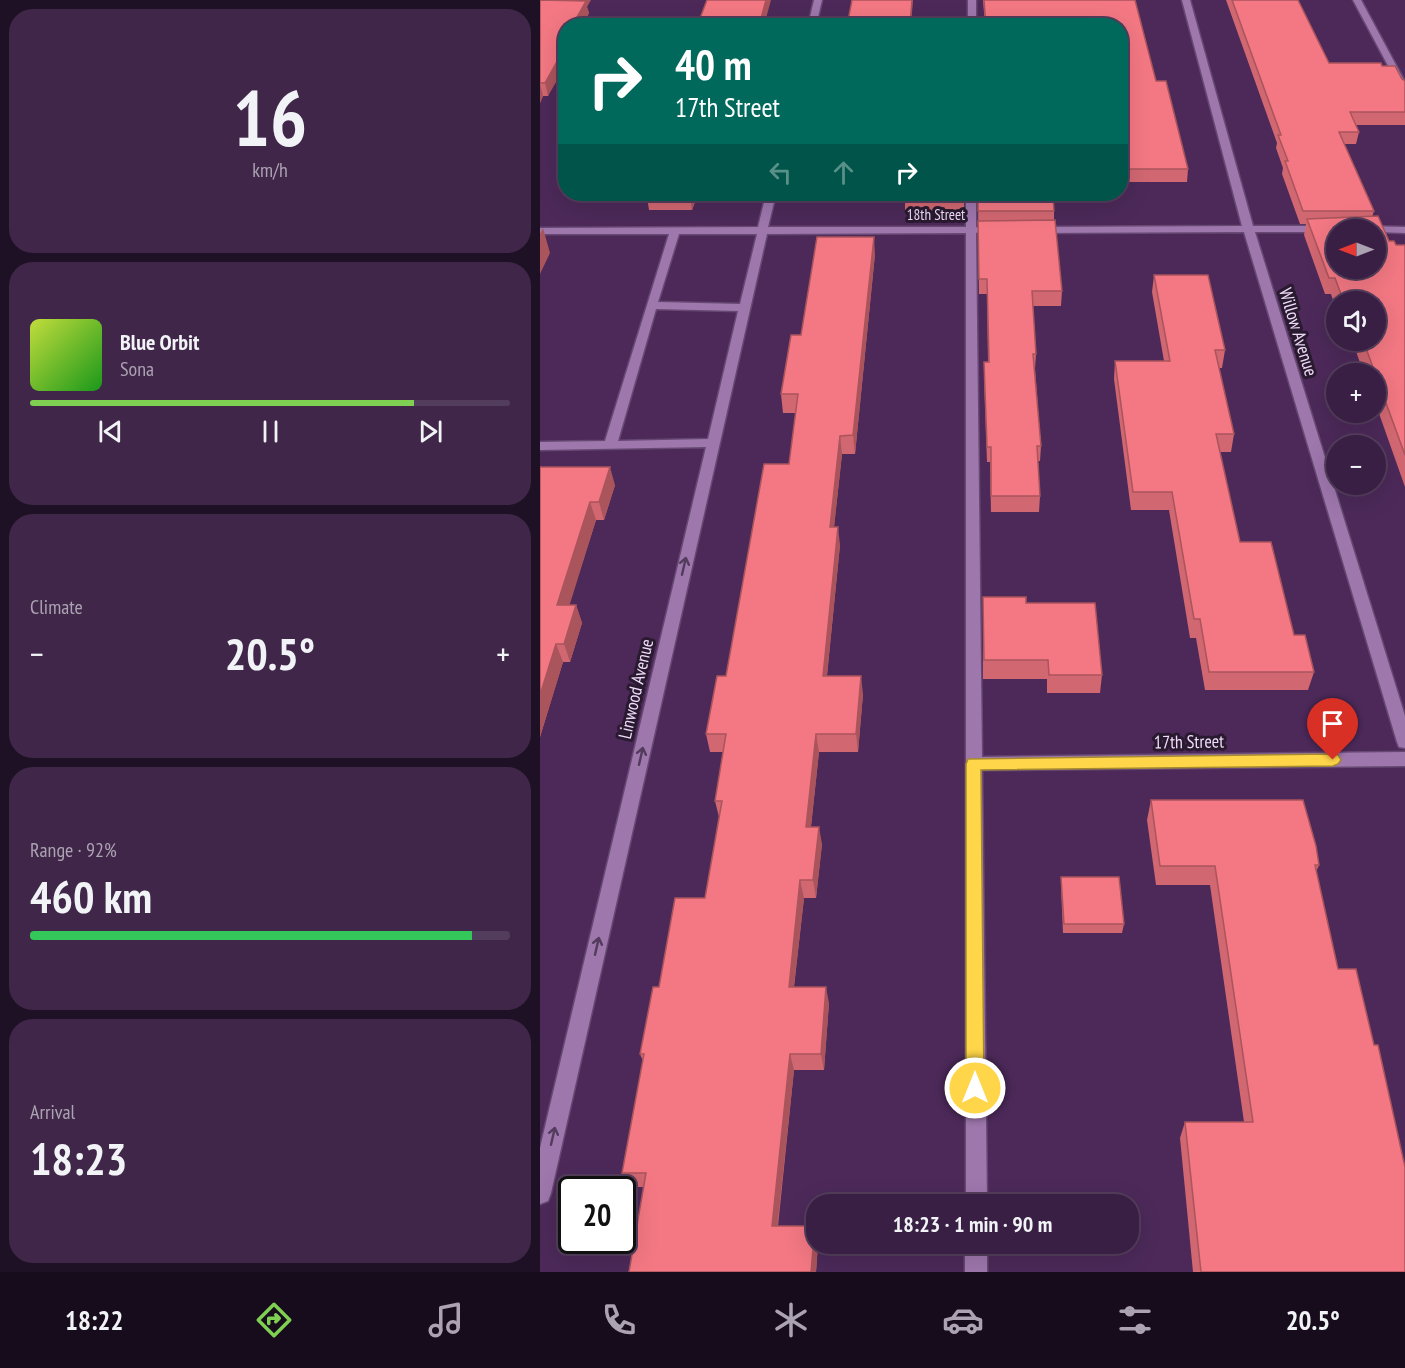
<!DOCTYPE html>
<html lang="en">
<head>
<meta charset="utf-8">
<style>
  :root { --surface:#391f43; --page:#40274a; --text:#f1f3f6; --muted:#aba2b2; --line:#533d5c; --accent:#7fd052 }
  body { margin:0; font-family:"PT Sans Narrow",sans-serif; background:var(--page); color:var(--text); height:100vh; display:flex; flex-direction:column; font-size:22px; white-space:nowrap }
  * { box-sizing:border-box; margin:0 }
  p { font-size:20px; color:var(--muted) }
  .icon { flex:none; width:33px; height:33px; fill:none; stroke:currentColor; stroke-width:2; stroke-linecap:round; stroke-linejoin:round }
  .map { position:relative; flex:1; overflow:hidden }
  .drawer { display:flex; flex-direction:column; gap:9px; padding:9px; background:#1f1125; width:540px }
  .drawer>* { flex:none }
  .banner { position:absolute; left:18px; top:18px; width:570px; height:183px; border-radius:24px; box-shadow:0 6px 24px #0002,0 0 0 2px var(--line); background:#00695c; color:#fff; overflow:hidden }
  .needle { width:39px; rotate:270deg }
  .fabs { position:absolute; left:786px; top:219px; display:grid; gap:12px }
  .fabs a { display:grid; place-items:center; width:60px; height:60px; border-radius:50%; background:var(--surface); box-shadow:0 6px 24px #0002,0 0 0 2px var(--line); font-size:30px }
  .speed { position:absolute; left:18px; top:1176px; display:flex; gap:12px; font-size:30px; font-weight:700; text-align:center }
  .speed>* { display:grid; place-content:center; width:78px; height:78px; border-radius:50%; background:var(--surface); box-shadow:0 6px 24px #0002,0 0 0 2px var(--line); line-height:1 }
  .speed .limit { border:3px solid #111; border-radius:9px; background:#fff; color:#111 }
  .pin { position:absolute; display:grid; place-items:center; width:51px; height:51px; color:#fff; margin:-62px -26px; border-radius:50% 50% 50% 0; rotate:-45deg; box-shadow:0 0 6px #0007 }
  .pin .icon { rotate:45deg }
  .me { position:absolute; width:66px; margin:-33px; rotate:0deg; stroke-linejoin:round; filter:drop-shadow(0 0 4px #0008) }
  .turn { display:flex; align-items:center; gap:21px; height:126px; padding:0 18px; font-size:27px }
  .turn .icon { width:78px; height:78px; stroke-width:2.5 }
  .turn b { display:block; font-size:42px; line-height:51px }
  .lanes { display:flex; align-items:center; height:57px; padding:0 18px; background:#0003; justify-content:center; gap:30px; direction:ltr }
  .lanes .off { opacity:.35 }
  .big { font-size:45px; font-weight:700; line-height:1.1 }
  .drawer .card { flex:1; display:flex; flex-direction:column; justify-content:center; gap:9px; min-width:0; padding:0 21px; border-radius:24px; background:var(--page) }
  .drawer .dial { align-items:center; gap:0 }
  .dial b { font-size:78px; line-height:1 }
  .song { display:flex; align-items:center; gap:18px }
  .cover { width:72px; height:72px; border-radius:9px; background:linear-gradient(135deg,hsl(70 70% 55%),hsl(120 70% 35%)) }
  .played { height:6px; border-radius:3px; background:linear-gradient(90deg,var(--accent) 80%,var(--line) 80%) }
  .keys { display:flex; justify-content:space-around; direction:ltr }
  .heat { display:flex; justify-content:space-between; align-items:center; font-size:33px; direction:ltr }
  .charge { height:9px; border-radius:4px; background:linear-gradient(90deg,#34c759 92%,var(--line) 0) }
  .trip { position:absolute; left:266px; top:1194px; width:333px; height:60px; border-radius:24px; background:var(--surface); box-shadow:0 6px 24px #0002,0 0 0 2px var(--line); font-weight:700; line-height:60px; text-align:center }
  .menu { display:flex; height:96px; justify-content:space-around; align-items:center; background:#170c1b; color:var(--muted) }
  .menu .icon { width:42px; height:42px }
  .menu .selected { color:var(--accent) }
  .menu b { font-size:27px; color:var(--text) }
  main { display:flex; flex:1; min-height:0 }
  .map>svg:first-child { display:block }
</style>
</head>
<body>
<main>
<section class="drawer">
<div class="card dial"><b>16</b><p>km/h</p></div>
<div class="card">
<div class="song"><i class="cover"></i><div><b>Blue Orbit</b><p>Sona</p></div></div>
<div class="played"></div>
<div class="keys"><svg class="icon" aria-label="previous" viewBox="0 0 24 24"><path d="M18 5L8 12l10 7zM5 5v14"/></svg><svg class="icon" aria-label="pause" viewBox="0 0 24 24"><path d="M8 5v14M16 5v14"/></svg><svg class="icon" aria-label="next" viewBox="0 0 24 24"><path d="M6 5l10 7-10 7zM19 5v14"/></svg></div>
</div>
<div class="card"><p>Climate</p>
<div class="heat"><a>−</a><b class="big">20.5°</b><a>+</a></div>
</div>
<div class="card"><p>Range · 92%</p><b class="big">460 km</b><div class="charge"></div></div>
<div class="card"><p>Arrival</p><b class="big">18:23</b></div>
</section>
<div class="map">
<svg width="865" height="1272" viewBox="0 0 865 1272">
  <rect width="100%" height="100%" fill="#4c2959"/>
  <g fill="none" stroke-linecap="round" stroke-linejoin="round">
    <g stroke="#664872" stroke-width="3">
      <path id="minor" d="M274,0h8l-6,26h-8z
        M428,0h8v26h-8z
        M642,0h8l63,226h71l5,3 -5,3h-69l150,484v32l-6,-1 -2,-5 -153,-510 -208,1 -5,-3 5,-3 206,-1z
        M813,0h8l44,82v11l-4,-3z
        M226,194h10l-8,33h198v-33h10v33l8,3 -8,3 6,524 423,-5v14l-423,4 5,434h-21v-971l-199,1 -216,959 -3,8 -8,3v-56l166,-701 -166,3v-8l65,-1 64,-207h-129v-6l218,-1zM139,234h78l-17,70 -82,-2zM116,309l82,2 -30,128 -90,2z
        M823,226l42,1v6l-29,-1v-2l-18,-1z
        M425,1244h22v28h-22z"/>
    </g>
    <use href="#minor" fill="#9e77ad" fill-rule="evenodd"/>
  </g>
  <path fill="#d16771" d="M0,0l47,7 2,6 -7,13h-16l-18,70h-5l-3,7z
    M443,0h152l21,81 32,88 -1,13h-67v-156h-135z
    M686,0h72l31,63 53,3 23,15v44h-49l3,7 -3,12h-12l30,67 -2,6 17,24 7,4h9v242l-29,-82v-31h-12l-12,-34h24v-38h-40v8l-5,-16h-6l-21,-59 2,-11h-6l-18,-50 1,-6 -7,-20 1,-5z
    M158,194l-6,16h-43l-2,-13z
    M365,194h59v18h-59z
    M438,194h121l-1,9h-44v17l8,71 -1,15h-28l3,48 -1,15 6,77 -1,15h-2l2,35 -1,16h-48l-1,-50h-3l-3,-85v-15h4l-1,-68h-8z
    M335,254l-20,200h-13l-8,73 6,18 -13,131 36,18 -5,58h-39l-8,75 11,17 -6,54h-12l-10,89 35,16 -5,67h-30l-16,156 38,18h2l-2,28 -172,-85h-15l-7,-14 21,-112 -3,-7 19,-67 46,-89 14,-81 -4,-16 8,-49h-13l-4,-18 20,-58 63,-212 7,-51h-13l-2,-19 20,-59z
    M614,275l71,75 -3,18h-3l15,66 -3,18h-11l20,90 54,93 20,37 -6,18h-103l-9,-52h-6l-21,-128h-38l-17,-131 1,-18h49l-12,-69z
    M0,467l75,18 -11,35h-8l-27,85h7l6,18 -12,39h-7l-23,75z
    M443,597l43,6 76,72 -2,18h-53v-14h-64z
    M611,800l168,65 -3,7 89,400h-212l-13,-134 5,-16h59l-34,-237h-54l-9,-65z
    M521,877l63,47 -2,9h-59l-2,-46z"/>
  <path fill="#aa545c" d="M42,0h9l-4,7 2,6 -7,13h-10z
    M226,0h5l-7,26h-5z
    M372,0h1l-2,26h-1z
    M26,38v27l-18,31 -3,-13 15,-36z
    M0,83l3,13 -3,7z
    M151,194h7l-6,16 -2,-13z
    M3,228l7,25 -10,21v-40z
    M334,237l1,17 -20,200 -2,-19z
    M300,436l2,18 -10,91 -2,-18z
    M70,467l5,18 -11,35 -5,-18z
    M50,502l6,18 -32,103 -7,-18z
    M298,527l2,18 -15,149 -2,-18z
    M36,605l6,18 -12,39 -6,-18z
    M16,644l7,18 -23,75v-42z
    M321,676l2,18 -5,58 -2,-18z
    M276,734l3,18 -10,92 -3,-17z
    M279,827l3,17 -6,54 -3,-18z
    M260,880l4,18 -12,105 -3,-16z
    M286,987l3,16 -5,67 -3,-16z
    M250,1054l4,16 -18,169 -4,-13z
    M275,1226l1,4v14h2l-2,28h-5z"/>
  <path fill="#f37883" stroke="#aa545c" stroke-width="1.5" fill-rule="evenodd" d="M0,0l46,1 -14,25h-6v12l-6,9h5l-20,36h-5z
    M167,0h59l-7,26h-62z
    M312,0h60l-2,26h-63z
    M444,0h151l21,81h10l22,88h-68v-143h-134z
    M692,0h66l31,63h52l1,3h13l7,13 3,2v31h-55l9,20h-20l35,79h-71l-18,-50h3l-10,-26h3z
    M108,194h43l-1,3h-43z
    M365,194h59v5h-60z
    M438,194h75l1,17h-76z
    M838,216l11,25h5l2,4h9v210l-42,-115h13v-38h-32l-9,-24h-6l-22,-59zM796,230h40v38h-40z
    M515,220l7,71h-30l4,63h-3l8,92h-4l3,50h-49v-49h-4l-3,-85h5l-2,-83h-8l-1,-58z
    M277,237h57l-21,198 -13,1 -10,91h8l-15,149h38l-5,58h-40l-10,93h13l-6,53h-13l-11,107h37l-5,67h-31l-18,172h43l-4,46h-182l17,-99h-24l22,-119h-4l13,-67h6l16,-89h30l17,-97h-7l11,-67h-20l11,-58h9l38,-212h25l9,-70h-17l10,-59h10z
    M614,275h54l17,75h-10l19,84h-18l24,108h31l23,93h11l9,37h-105l-9,-53h-6l-22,-127h-39l-18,-131h55z
    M0,467h70l-11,35h-9l-33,103h19l-12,39h-8l-16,51z
    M443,597h43v6h69l7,72h-53l-1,-15h-64z
    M611,800h152l13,46 3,19h-4l23,104h18l18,76h4l27,122v105h-204l-16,-150h68l-38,-256h-55z
    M521,877h58l5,47h-60z"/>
  <defs><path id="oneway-shaft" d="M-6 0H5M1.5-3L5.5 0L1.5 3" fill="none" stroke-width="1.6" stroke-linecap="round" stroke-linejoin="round" transform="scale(1.5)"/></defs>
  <g stroke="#523b5c">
    <use href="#oneway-shaft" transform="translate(144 566) rotate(-77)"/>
    <use href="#oneway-shaft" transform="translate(101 756) rotate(-77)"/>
    <use href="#oneway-shaft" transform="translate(57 946) rotate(-77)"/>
    <use href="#oneway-shaft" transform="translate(13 1136) rotate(-77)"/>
  </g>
  <path fill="#ffd54a" stroke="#a68a30" stroke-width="1.5" d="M793,754l5,1 3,5 -3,4 -5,2 -352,4 3,318 -3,7 -6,2 -6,-2 -3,-7v-324l2,-5z"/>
  <g text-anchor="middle" stroke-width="6" stroke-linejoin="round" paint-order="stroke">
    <g font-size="15" fill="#f0dcf9" stroke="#291a30">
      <text x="396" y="220">18th Street</text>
    </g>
    <g font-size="18" fill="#f0dcf9" stroke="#291a30">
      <text transform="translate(758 332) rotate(73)" y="6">Willow Avenue</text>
      <text transform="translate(96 689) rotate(-77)" y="6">Linwood Avenue</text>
      <text transform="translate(649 742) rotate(-1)" y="6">17th Street</text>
    </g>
  </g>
</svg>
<div class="fabs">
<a><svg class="needle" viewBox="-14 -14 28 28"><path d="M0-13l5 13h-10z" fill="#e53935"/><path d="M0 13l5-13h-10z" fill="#aba2b2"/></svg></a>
<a><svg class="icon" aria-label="sound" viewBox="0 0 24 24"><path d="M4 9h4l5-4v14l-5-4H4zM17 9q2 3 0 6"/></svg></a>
<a>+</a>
<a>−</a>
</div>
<div class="speed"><div class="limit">20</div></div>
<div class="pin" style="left:793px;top:760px;background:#d93025"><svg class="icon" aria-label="arrive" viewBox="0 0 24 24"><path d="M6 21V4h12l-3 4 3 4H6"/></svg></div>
<svg class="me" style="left:435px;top:1088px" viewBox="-20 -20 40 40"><circle r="17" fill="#ffd54a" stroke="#fff" stroke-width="3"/><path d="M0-11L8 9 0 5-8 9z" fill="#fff"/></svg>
<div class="trip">18:23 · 1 min · 90 m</div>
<div class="banner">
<div class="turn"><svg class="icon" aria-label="right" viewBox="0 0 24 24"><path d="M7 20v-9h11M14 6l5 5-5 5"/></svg><div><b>40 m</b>17th Street</div></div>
<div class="lanes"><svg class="icon off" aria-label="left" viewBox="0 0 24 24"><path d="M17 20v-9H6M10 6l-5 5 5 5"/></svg><svg class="icon off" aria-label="ahead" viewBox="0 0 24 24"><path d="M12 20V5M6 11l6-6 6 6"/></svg><svg class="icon" aria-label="right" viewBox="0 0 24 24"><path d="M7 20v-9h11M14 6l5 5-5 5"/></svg></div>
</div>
</div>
</main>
<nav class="menu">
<b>18:22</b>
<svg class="icon selected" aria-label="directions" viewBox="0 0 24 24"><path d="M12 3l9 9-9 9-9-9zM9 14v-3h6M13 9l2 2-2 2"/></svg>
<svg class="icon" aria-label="music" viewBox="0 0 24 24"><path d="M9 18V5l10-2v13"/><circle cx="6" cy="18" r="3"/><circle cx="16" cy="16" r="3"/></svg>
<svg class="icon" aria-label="phone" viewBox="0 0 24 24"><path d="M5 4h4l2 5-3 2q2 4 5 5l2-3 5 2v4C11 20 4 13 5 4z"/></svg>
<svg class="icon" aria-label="climate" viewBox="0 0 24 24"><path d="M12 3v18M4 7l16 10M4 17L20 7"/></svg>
<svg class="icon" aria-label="car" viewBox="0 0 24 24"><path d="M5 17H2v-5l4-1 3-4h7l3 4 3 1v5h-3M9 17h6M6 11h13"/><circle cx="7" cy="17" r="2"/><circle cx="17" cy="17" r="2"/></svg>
<svg class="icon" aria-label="filters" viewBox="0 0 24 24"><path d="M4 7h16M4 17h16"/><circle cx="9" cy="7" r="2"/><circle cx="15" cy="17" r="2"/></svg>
<b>20.5°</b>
</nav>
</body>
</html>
